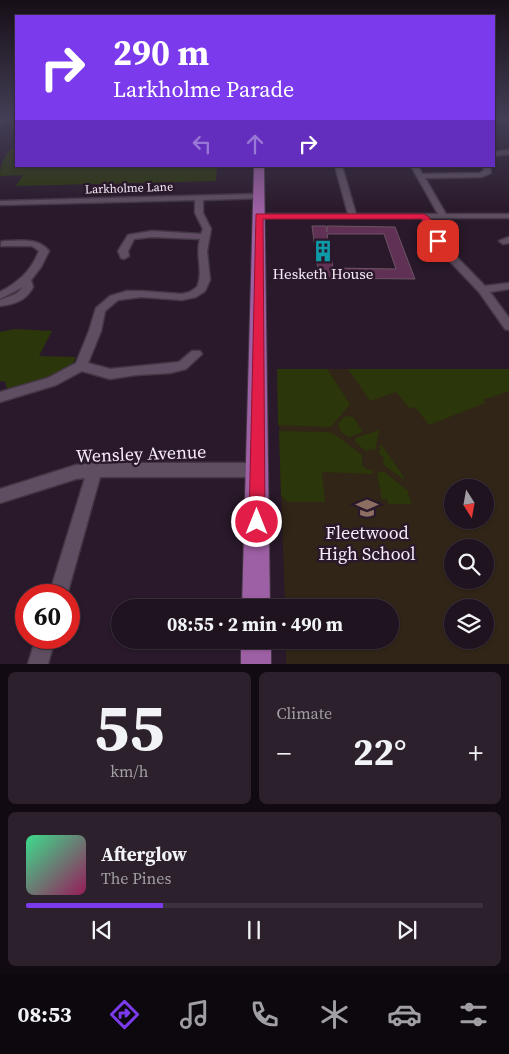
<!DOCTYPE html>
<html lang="en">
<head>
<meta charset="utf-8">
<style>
  :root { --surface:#1f1320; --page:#2c202d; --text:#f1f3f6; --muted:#a19ea5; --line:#3c323e; --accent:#7c3aed }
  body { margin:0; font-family:"Source Serif 4",serif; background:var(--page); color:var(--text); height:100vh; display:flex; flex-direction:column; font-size:19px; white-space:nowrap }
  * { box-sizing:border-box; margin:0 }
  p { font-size:16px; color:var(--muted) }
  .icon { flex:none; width:28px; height:28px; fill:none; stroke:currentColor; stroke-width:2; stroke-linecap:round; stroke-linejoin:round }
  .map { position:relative; height:664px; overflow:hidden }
  .panel { display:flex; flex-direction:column; gap:8px; padding:8px; background:#110a12; flex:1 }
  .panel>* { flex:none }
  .guide { position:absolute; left:15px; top:15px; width:480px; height:152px; border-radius:0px; box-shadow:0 1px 4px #0004,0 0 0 1px var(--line); background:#7c3aed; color:#fff; overflow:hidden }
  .needle { width:32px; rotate:169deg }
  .controls { position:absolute; left:444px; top:479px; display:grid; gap:10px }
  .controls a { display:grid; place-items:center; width:50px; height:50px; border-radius:50%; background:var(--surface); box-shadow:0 1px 4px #0004,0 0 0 1px var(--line); font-size:25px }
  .speed { position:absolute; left:15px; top:584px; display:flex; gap:10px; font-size:25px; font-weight:700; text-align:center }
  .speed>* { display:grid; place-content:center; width:65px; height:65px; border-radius:50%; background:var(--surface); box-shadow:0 1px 4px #0004,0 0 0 1px var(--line); line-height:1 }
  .speed .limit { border:8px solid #d22; background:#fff; color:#111 }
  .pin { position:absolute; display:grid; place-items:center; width:42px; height:42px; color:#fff; margin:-21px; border-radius:10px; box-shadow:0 2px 8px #0006 }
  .me { position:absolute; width:55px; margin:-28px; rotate:0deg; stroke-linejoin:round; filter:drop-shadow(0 0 4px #0008) }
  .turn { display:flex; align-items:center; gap:18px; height:105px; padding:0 15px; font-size:22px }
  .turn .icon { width:65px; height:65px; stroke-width:2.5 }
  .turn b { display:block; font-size:35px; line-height:42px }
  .lanes { display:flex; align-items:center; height:48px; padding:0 15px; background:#0003; justify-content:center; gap:25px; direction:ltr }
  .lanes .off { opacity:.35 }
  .big { font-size:38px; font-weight:700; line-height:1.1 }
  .panel .card { flex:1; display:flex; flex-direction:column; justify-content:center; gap:8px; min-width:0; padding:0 18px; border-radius:8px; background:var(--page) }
  .panel .dial { align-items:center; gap:0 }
  .dial b { font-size:65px; line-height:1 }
  .song { display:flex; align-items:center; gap:15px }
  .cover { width:60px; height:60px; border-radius:8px; background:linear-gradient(135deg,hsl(150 70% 55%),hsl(330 70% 35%)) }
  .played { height:5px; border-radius:2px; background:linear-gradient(90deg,var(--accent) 30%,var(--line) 30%) }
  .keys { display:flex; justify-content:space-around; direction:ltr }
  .heat { display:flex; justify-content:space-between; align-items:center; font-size:28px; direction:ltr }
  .panel .tiles { flex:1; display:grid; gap:8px; grid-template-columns:1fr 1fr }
  .card:last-child { grid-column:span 2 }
  .trip { position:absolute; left:111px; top:599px; width:288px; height:50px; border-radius:25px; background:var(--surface); box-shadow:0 1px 4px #0004,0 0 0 1px var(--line); font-weight:700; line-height:50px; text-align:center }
  .tabs { display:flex; height:80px; justify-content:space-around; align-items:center; background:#0c080d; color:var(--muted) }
  .tabs .icon { width:35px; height:35px }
  .tabs .active { color:var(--accent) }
  .tabs b { font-size:22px; color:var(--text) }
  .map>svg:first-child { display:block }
</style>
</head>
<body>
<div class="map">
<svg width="509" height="664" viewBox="0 0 509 664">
  <rect width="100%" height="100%" fill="#29192a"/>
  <path fill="#302516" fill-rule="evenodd" d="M277,369h232v295h-223v-24h104v-32l-105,-1zM452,488h33v32h-33zM452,548h33v32h-33zM452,608h33v32h-33z"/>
  <path fill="#2b360a" d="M16,147v19h201l-1,15 -200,5 7,-11 -23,1c0,-11 5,-25 16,-29z
    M14,329l38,2 -13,25 37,1c-6,20 -48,27 -66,33l-4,-3v-5l-6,-1v-49z
    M277,369h50l23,35 -19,23 -53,-2z
    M348,369h161v22l-26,9 2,3 -56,22 -14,-18 -5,2 -14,-17 -26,9z
    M345,416l8,1 10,15 -14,5 -8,-5 -3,-8z
    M379,430l-4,20 -4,-1 -5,2 -10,-8 -1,-5z
    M279,431l50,1 8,4 25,19v10l4,4 6,1 1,4 -51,-2 3,30h-37l-7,-6z
    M381,444l23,33 -1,2 -20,-15 1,-6 -5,-5z
    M383,471l25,20 3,13h-23l-1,-5h-5l-5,-26z"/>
  <path fill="#613155" stroke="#6c5565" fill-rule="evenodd" d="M312,226h14l1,6v-6l68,1 20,52 -96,-1zM327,234h57l12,35 -63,-1z"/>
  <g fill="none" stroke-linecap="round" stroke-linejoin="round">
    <g stroke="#433745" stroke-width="3">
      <path id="street" d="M4,118h8l-12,7v-4z
        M498,118l11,2v4l-10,-5z
        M509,150v4l-15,2v-4z
        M335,166h7l14,48h82l-27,-48h7l4,8 58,-1 4,-3 -1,-4h7l1,7 -9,4 -57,1 21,36h63v4h-80l18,29 38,39 24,-3v6l-19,3 19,26v12l-4,-1 -26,-37 -39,-41 -19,-33h-162l-4,-2 4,-2h89z
        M259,194h3v4l-59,2v13l8,16 -4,22 3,29 -5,11 -9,6 -14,3 -41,-3 -23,3 -13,11 -4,20 -13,32 22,6 60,-6 9,-1 13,-11h8l2,3 -16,15 -16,4 -34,2 -26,4 -28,-8 -26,14 -56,17v-10l48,-14 28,-15 13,-32 7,-23 14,-12 17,-5h14l41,3 8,-2 7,-5c7,-15 -2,-32 3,-48l-48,-2 -18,2 -6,12 1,5 -5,3 -3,-1 -3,-7 10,-16 24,-4 49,3 2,-5 -8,-16v-13l-195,5v-4z
        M509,237v6l-6,1 -4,-3z
        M4,241c16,0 34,-4 45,10l-8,16 -10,13 2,7c-7,14 -19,17 -33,19v-6l16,-6 7,-7 -23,12v-7c19,-10 31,-21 39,-41l-7,-5h-31v-4z
        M95,463h162l5,2 2,5 -2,5 -5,2h-157l-33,118h-18l36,-117 -9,1 -76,24v-14l76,-24z
        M36,638h19l-7,26h-20z"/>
    </g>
    <g stroke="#433745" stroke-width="2">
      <path id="primary" d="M254,166h10l6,442h-28z
        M241,640h30v24h-30z"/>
    </g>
    <use href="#street" fill="#5f4e61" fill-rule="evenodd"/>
    <use href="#primary" fill="#9e60a4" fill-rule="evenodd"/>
    <path stroke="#a89ba9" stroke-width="1" d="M0,121l6,-3"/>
  </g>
  <linearGradient id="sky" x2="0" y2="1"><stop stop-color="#170e17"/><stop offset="0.56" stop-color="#433e55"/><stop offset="1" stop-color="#433e55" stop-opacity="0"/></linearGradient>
  <rect width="509" height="211" fill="url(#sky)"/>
  <path fill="#e11d48" stroke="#92132f" d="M256,214h168l5,3 13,24 -4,3 -4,-1 -12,-24h-159l2,303 -2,6 -6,3 -6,-3 -2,-6z"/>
  <defs>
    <g id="building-bare" transform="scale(1.725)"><path d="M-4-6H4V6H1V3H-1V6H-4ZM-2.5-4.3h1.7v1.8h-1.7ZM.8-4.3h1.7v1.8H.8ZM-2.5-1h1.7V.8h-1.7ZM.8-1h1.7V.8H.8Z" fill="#0f9aa8" stroke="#29192a" stroke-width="2.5" paint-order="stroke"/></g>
    <g id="school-bare" transform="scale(1.725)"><path d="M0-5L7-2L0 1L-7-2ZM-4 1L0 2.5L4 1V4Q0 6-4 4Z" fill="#8d6e63" stroke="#29192a" stroke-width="2.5" paint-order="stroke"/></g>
  </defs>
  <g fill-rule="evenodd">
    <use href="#building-bare" x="323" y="251"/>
    <use href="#school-bare" x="367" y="508"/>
  </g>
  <g text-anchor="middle" stroke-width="5" stroke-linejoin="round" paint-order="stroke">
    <g font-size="12" fill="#f6ebf7" stroke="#29192a">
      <text transform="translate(129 188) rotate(-2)" y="4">Larkholme Lane</text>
    </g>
    <g font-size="15" fill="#f6ebf7" stroke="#29192a">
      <text x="323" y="279">Hesketh House</text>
    </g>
    <g font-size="18" fill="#f6ebf7" stroke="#29192a">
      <text transform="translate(141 454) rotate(-2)" y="6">Wensley Avenue</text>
    </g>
    <g font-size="18" fill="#f6ebf7" stroke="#29192a">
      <text x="367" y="539">Fleetwood<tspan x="367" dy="21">High School</tspan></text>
    </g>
  </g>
</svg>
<div class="controls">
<a><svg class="needle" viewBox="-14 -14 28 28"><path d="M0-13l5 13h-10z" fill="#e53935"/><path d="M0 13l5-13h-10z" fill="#a19ea5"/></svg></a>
<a><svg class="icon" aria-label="search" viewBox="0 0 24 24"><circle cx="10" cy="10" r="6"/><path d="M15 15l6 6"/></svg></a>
<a><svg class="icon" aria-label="layers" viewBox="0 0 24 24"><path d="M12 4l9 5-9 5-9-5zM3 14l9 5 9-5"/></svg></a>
</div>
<div class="speed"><div class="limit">60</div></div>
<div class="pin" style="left:438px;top:241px;background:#d93025"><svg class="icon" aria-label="arrive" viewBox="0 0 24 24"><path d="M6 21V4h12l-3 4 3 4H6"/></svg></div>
<svg class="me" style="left:257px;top:522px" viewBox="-20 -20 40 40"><circle r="17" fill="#e11d48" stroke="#fff" stroke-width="3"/><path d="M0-11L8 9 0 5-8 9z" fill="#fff"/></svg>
<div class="trip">08:55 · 2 min · 490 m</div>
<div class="guide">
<div class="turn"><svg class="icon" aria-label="right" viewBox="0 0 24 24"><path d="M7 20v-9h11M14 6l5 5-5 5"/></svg><div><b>290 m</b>Larkholme Parade</div></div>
<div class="lanes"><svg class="icon off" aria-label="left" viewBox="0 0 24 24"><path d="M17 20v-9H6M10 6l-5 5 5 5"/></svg><svg class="icon off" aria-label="ahead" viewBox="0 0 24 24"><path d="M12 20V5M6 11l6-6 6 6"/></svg><svg class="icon" aria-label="right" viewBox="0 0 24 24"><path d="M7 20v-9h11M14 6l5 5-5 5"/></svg></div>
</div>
</div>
<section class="panel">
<div class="tiles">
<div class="card dial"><b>55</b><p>km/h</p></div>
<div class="card"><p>Climate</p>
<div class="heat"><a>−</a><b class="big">22°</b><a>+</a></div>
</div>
<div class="card">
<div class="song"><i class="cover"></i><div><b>Afterglow</b><p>The Pines</p></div></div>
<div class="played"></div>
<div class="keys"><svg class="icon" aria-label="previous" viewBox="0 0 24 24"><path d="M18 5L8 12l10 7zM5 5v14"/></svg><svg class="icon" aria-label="pause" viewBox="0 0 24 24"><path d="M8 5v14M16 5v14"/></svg><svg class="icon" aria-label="next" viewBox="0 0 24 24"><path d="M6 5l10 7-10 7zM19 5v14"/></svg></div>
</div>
</div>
</section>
<nav class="tabs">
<b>08:53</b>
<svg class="icon active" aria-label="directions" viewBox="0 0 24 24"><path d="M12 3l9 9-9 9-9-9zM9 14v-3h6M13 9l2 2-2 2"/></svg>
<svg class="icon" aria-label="music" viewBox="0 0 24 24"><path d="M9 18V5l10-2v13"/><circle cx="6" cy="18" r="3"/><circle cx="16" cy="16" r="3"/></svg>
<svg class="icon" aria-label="phone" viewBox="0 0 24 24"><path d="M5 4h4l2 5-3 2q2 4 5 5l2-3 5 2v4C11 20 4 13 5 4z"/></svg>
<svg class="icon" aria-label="climate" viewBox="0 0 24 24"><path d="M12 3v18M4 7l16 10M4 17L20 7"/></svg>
<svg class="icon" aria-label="car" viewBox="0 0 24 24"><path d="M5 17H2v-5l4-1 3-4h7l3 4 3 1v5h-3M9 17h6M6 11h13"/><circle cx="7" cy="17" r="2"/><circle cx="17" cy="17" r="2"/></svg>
<svg class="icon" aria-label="filters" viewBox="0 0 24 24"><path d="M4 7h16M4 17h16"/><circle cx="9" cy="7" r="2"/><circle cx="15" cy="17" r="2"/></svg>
</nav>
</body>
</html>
